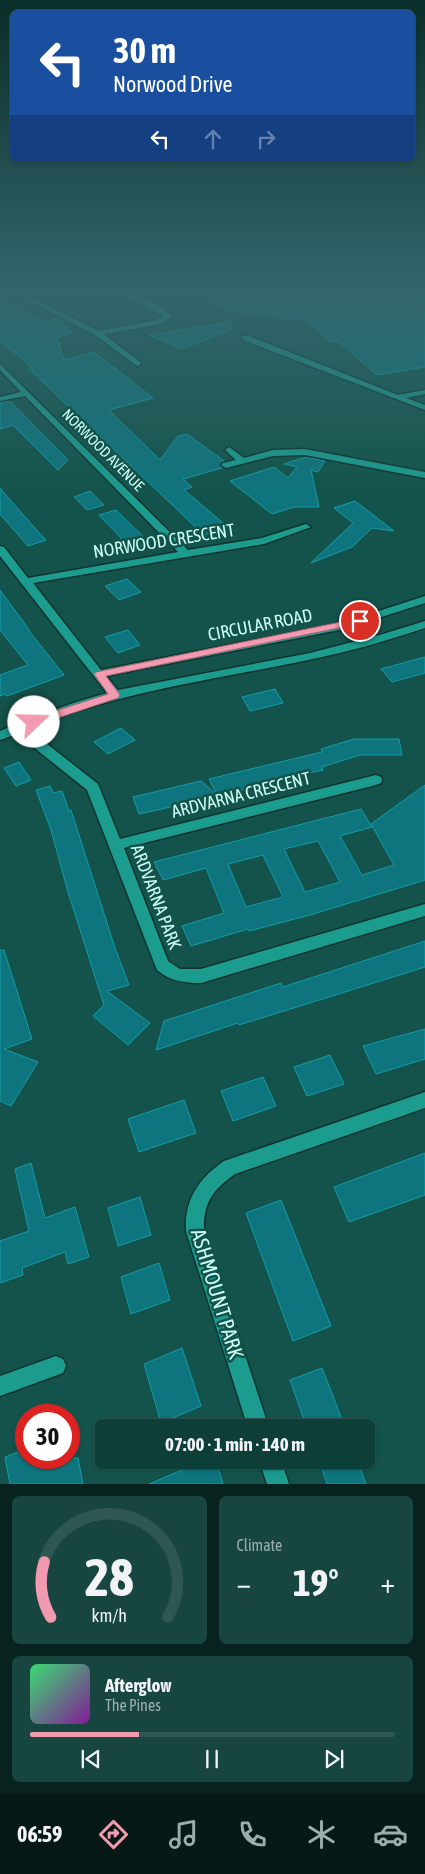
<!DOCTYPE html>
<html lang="en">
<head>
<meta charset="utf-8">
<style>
  :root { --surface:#0e3e38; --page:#174540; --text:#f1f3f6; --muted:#9baeae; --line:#2e5753; --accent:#f29aaf }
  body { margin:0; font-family:"Asap Condensed",sans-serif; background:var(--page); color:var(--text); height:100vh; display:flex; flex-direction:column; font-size:19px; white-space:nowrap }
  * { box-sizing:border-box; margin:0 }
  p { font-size:16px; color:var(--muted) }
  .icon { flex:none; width:28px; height:28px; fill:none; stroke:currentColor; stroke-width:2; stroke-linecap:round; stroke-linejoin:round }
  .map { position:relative; height:1484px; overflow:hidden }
  .side { display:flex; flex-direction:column; gap:12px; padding:12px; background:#08221f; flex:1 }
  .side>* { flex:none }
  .hud { position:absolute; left:10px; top:10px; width:405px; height:152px; border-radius:8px; box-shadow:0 1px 4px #0004,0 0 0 1px var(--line); background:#1a4fa0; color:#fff; overflow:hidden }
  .speed { position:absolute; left:15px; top:1404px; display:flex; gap:10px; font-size:25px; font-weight:700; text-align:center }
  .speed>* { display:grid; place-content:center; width:65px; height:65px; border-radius:50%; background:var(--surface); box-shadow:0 1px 4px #0004,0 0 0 1px var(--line); line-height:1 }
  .speed .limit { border:8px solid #d22; background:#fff; color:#111 }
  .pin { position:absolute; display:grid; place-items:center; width:42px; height:42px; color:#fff; margin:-21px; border:2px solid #fff; border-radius:50%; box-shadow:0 1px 5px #0007 }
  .me { position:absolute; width:55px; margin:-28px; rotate:69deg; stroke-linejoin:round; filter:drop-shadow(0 0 4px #0008) }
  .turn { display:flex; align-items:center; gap:18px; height:105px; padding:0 20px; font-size:22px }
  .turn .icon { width:65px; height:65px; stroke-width:2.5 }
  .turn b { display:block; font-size:35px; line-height:42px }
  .lanes { display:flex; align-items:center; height:48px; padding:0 20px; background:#0003; justify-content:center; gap:25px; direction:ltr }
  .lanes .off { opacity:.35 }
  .big { font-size:38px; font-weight:700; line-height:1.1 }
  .side .tile { flex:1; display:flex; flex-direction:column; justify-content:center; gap:8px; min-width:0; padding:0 18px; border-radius:8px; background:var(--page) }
  .side .dial { align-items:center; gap:0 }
  .dial svg { height:130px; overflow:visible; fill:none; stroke:var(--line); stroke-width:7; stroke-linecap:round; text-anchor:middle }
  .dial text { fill:var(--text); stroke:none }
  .song { display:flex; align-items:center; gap:15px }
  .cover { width:60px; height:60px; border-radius:8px; background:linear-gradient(135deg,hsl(140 70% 55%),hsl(290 70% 35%)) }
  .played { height:5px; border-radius:2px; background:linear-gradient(90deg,var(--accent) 30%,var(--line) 30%) }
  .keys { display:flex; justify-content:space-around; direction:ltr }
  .heat { display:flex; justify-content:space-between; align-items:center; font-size:28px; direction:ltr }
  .side .tiles { flex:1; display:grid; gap:12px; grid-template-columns:1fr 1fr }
  .tile:last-child { grid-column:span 2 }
  .trip { position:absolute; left:95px; top:1419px; width:280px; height:50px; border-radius:8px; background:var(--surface); box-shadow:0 1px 4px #0004,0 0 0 1px var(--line); font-weight:700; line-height:50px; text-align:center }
  .menu { display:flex; height:80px; justify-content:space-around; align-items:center; background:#061916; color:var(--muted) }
  .menu .icon { width:35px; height:35px }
  .menu .active { color:var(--accent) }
  .menu b { font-size:22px; color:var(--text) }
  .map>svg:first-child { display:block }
</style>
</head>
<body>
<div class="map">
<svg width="425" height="1484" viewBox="0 0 425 1484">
  <rect width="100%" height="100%" fill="#13534b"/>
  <path fill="#0e747d" stroke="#139da8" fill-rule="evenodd" d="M267,292h17l14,12 7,-3 -8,-9h25l3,3 19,-3 4,4 26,-4h51v75l-48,8 -39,-34 -7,1 -24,-22 -13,-1 -43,-7v3l-44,-12z
    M0,299l47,23 8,-3 17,13 -15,6 7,22 30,-8 59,46 -44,12 51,50 18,-24 9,-2 37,27 -5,4 3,3 -39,11 9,8 -8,3 44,37 -24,8 -176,-167 4,-1 -32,-26z
    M230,322l2,7 -50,20 -33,-14z
    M10,401l58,59 -10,10 -45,-45 -13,4v-26z
    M306,457l19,4 -7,11 -7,-2 8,37h-25l-22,7 -42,-33 44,-14 14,11 9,-11 -13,-3z
    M0,488l33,38 13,14 -18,6 -28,-32z
    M90,491l14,14 -17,5 -13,-13z
    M355,501l39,30 -22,-3 -20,19 -41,16 42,-40 -19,-15z
    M116,510l7,7 28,27 -26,4 -5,-11 -21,-22z
    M127,579l14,13 -22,8 -14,-14z
    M0,590l30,41h-1l35,44 -57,21 -1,-2 -6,2v-21l28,-10 -28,-35z
    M128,630l12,15 -22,8 -13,-16z
    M425,657v16l-33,9 -11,-13z
    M275,689l8,14 -33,8 -8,-14z
    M121,728l14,12 -27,14 -14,-12z
    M354,739h45l3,16h-42l-38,12 1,3 -39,8 1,1 -92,23 -54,12 -6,-17 68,-16 16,14 -8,-16 113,-27 -1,-3z
    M19,762l12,18 -15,6 -12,-18z
    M425,785v95l-115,35 -61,16 -1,-2 -57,17 -9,-20 42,-13 -18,-45 -43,12 -9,-18 207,-53 11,18 -32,9 22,39 32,-10 -23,-41zM318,841l22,41 -35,10 -21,-43zM263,855l20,42 -37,10 -18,-43z
    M50,786l3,7 9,-2 7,20 2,-1 44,138 14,37 -22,6 43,32 -22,22 -35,-29 11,-11 -36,-113 -17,-62 -15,-40z
    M425,941v26l-186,58 -1,-2 -82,27 8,-29 117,-38 2,4z
    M0,950h4l28,89 -28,10 34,13 -27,44 -11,-5z
    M425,1029v30l-49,15 -13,-28z
    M330,1055l14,29 -37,12 -13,-29z
    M263,1077l13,29 -43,15 -12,-30z
    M184,1100l12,33 -57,19 -11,-33z
    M425,1153v42l-76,27 -15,-35z
    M31,1163l14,55 30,-11 14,50 -21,7 -3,-12 -43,16 1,7 -23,8v-42l29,-10 -14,-62z
    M140,1197l11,38 -33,11 -10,-38z
    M281,1200l50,126 -38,15 -47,-128z
    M159,1263l11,37 -39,14 -10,-37z
    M182,1348l19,58 -40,17 -17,-59z
    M322,1368l11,28 12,32h-38l-17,-48z
    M26,1449v9h52l5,26h-73l-5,-27z
    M205,1460h11l7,24h-74z
    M319,1460h38l9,24h-39z"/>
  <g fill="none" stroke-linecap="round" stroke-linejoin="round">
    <g stroke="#103530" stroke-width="3">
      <path id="street" d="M12,292h9l78,39 57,-11 7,-4 -45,-24c16,0 42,12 54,24l-11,8 -57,10 36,28 1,2 -4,2 -42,-31z
        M286,292h8l9,9 -5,1z
        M243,336h6l149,59 27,-5v4l-19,4 19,7v5l-182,-70z
        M0,364l188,186 74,-12 44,-14 5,3 -47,17 -231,39 68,87 241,-47 83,-27v7l-81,26 -238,47 12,14 192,-37 73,-19 42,-13v7c-39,13 -77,24 -117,32 -95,20 -191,32 -280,69l70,55 22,55 256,-64 5,2 1,3 -1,3 -5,2 -252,63 44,113 12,8h21l224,-65v12l-224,67c-17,0 -31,-2 -44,-13l-70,-180 -70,-56 -17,6v-9c35,-15 70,-28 107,-38l-107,-137v-10l4,1 24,31 150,-26 -153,-156 -25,5v-4l21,-5 -21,-22z
        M229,447l15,11 29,-8 32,-1 120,23v6l-120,-23 -32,1 -47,12 -5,-3 2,-2 13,-3 -11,-10z
        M425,1092v16l-190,66c-22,16 -32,28 -31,57l65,197h-21l-62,-197c-2,-31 13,-53 38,-70z
        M56,1356l7,3 3,7 -3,7 -63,23v-20z
        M259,1460h22l8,24h-22z"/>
    </g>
    <use href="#street" fill="#1c9c8f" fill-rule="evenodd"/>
  </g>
  <linearGradient id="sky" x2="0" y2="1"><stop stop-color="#0a2e29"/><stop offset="0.58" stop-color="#33666c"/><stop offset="1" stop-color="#33666c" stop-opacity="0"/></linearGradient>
  <rect width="425" height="500" fill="url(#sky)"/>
  <path fill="#f29aaf" stroke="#9d6472" d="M360,618l5,3 -2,2 -257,53 14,19 -2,3 -84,28 -6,-4 2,-3 78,-25 -14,-20 2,-2z"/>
  <g text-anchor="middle" stroke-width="5" stroke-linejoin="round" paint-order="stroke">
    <g font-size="15" fill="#cbfef5" stroke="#13534b">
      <text transform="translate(103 450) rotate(45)" y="5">NORWOOD AVENUE</text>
    </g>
    <g font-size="18" fill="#cbfef5" stroke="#13534b">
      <text transform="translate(164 541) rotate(-9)" y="6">NORWOOD CRESCENT</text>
      <text transform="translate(260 625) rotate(-11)" y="6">CIRCULAR ROAD</text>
      <text transform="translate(241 795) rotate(-14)" y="6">ARDVARNA CRESCENT</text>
      <text transform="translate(156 897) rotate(69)" y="6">ARDVARNA PARK</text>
    </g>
    <g font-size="21" fill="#cbfef5" stroke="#13534b">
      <text transform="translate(217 1294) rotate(73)" y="7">ASHMOUNT PARK</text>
    </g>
  </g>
</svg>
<div class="speed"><div class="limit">30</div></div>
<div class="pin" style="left:360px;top:621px;background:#d93025"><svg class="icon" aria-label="arrive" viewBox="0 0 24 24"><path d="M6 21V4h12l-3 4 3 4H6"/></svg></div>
<svg class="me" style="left:34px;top:722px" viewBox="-20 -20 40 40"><circle r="19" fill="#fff"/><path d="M0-13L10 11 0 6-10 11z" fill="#f29aaf"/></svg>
<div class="trip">07:00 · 1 min · 140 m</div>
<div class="hud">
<div class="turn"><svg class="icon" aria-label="left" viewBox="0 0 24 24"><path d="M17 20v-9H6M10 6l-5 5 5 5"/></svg><div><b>30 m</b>Norwood Drive</div></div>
<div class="lanes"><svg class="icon" aria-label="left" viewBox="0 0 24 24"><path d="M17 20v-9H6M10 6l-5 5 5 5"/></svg><svg class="icon off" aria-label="ahead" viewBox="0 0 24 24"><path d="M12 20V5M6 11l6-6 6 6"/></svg><svg class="icon off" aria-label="right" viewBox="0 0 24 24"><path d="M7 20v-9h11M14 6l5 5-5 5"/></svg></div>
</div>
</div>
<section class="side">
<div class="tiles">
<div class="tile dial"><svg viewBox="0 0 100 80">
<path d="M14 69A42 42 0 1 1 86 69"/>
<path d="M14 69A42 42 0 0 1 10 35" stroke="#f29aaf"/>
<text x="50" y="56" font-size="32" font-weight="700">28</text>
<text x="50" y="72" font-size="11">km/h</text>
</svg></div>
<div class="tile"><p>Climate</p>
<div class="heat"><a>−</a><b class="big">19°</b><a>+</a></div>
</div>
<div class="tile">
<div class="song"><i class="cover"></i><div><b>Afterglow</b><p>The Pines</p></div></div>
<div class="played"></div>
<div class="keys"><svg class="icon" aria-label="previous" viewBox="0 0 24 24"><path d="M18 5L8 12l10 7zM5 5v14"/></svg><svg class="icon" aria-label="pause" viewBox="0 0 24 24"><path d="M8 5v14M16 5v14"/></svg><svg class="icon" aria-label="next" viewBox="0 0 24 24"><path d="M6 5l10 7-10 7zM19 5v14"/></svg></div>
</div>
</div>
</section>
<nav class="menu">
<b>06:59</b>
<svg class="icon active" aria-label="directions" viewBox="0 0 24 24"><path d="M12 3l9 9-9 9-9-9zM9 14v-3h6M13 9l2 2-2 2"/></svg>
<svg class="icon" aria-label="music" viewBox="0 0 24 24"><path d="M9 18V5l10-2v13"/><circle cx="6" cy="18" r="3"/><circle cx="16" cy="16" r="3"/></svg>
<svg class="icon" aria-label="phone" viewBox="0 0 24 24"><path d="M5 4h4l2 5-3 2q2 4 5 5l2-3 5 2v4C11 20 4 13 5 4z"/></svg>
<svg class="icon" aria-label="climate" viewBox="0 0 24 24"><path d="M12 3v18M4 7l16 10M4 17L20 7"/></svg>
<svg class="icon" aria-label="car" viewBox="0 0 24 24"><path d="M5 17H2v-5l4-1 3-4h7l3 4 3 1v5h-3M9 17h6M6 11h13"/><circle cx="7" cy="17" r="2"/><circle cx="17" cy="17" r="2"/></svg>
</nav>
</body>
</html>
